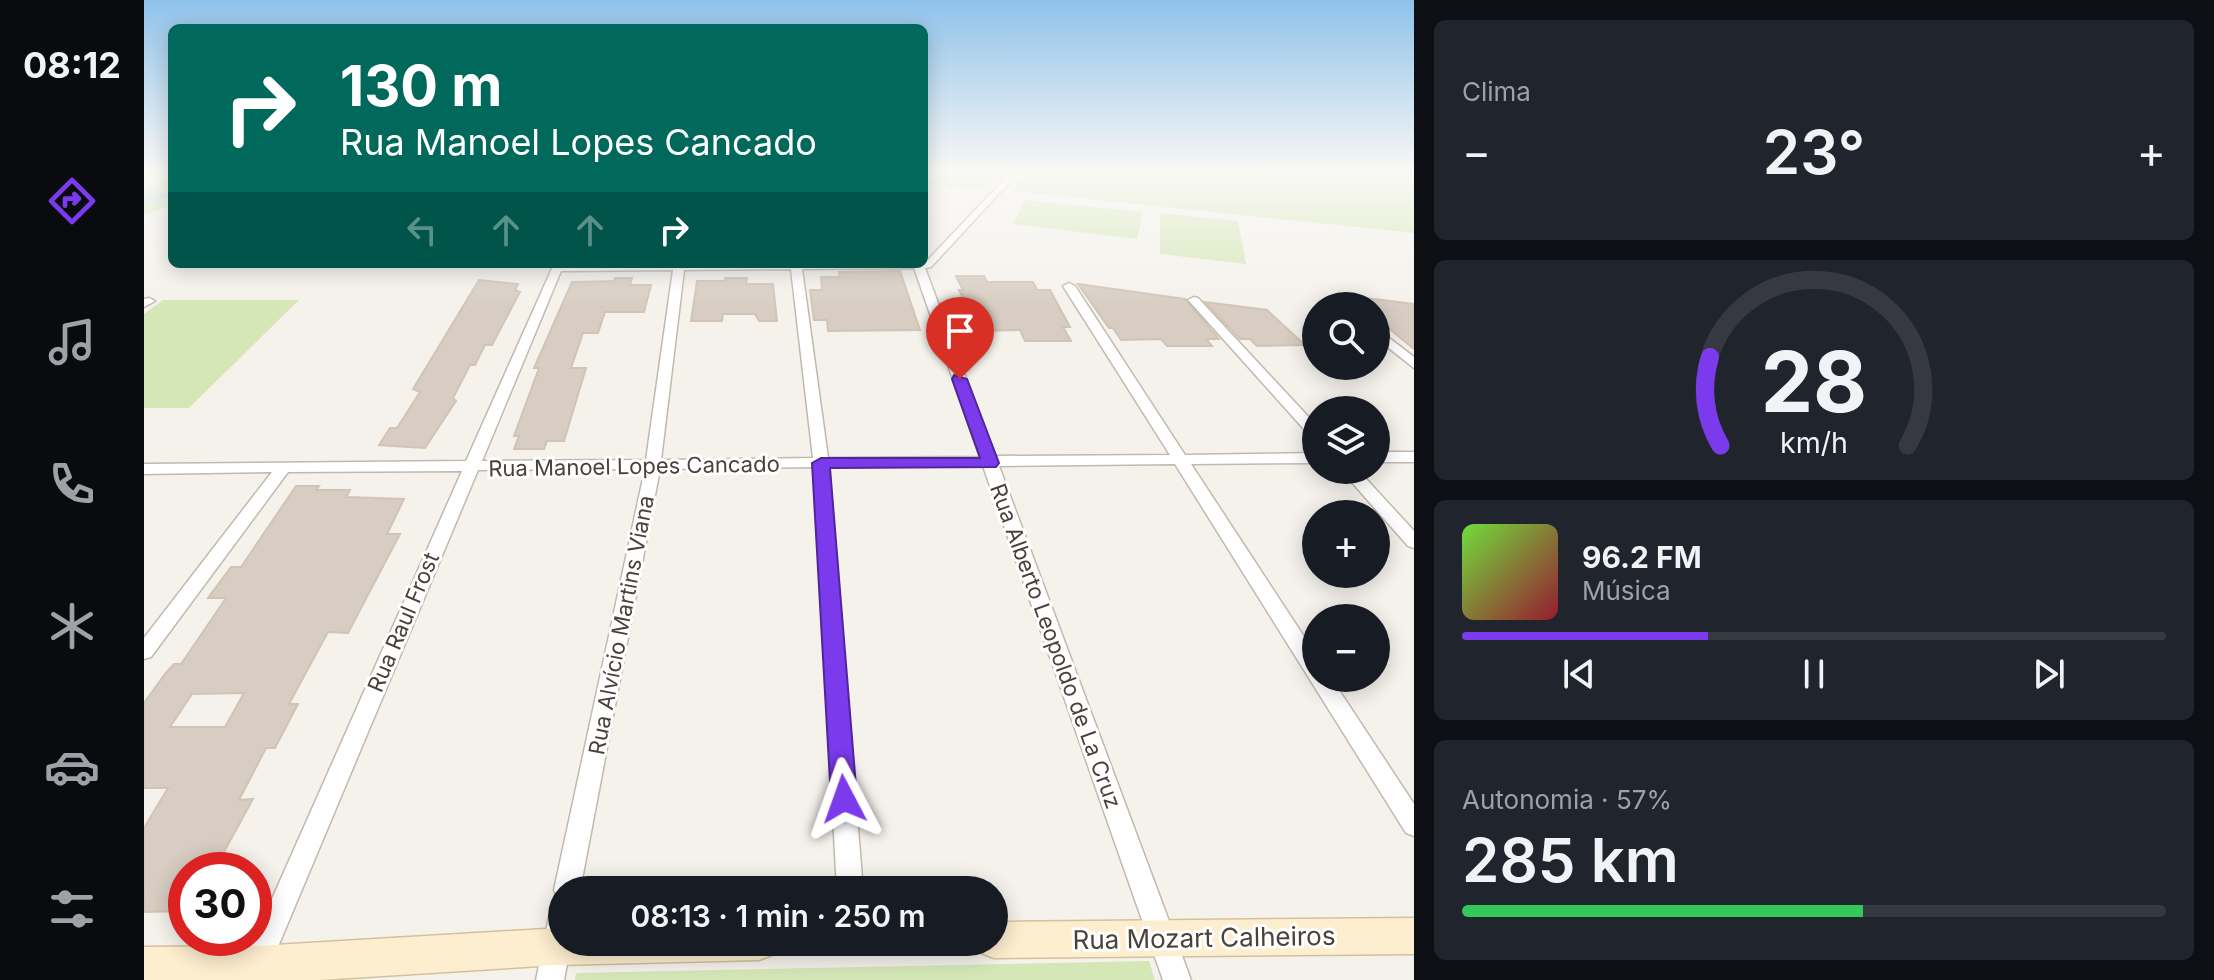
<!DOCTYPE html>
<html lang="pt">
<head>
<meta charset="utf-8">
<style>
  :root { --surface:#171b24; --page:#20242c; --text:#f1f3f6; --muted:#9ea1a6; --line:#363941; --accent:#7c3aed }
  body { margin:0; font-family:Inter,sans-serif; background:var(--page); color:var(--text); height:100vh; display:flex; flex-direction:column; font-size:30px; white-space:nowrap }
  * { box-sizing:border-box; margin:0 }
  p { font-size:26px; color:var(--muted) }
  .icon { flex:none; width:44px; height:44px; fill:none; stroke:currentColor; stroke-width:2; stroke-linecap:round; stroke-linejoin:round }
  .map { position:relative; flex:1; overflow:hidden }
  .drawer { display:flex; flex-direction:column; gap:20px; padding:20px; background:#0d0f14; width:800px }
  .drawer>* { flex:none }
  .top-card { position:absolute; left:24px; top:24px; width:760px; height:244px; border-radius:12px; box-shadow:0 4px 20px #0003; background:#00695c; color:#fff; overflow:hidden }
  .tools { position:absolute; left:1158px; top:292px; display:grid; gap:16px }
  .tools a { display:grid; place-items:center; width:88px; height:88px; border-radius:50%; background:var(--surface); box-shadow:0 4px 20px #0003; font-size:40px }
  .speed { position:absolute; left:24px; top:852px; display:flex; gap:16px; font-size:40px; font-weight:700; text-align:center }
  .speed>* { display:grid; place-content:center; width:104px; height:104px; border-radius:50%; background:var(--surface); box-shadow:0 4px 20px #0003; line-height:1 }
  .speed .limit { border:12px solid #d22; background:#fff; color:#111 }
  .pin { position:absolute; display:grid; place-items:center; width:68px; height:68px; color:#fff; margin:-82px -34px; border-radius:50% 50% 50% 0; rotate:-45deg; box-shadow:0 0 8px #0007 }
  .pin .icon { rotate:45deg }
  .me { position:absolute; width:88px; margin:-44px; rotate:356deg; stroke-linejoin:round; filter:drop-shadow(0 0 6px #0008) }
  .turn { display:flex; align-items:center; gap:28px; height:168px; padding:0 40px; font-size:36px }
  .turn .icon { width:104px; height:104px; stroke-width:2.5 }
  .turn b { display:block; font-size:56px; line-height:68px }
  .lanes { display:flex; align-items:center; height:76px; padding:0 40px; background:#0003; justify-content:center; gap:40px; direction:ltr }
  .lanes .off { opacity:.35 }
  .big { font-size:60px; font-weight:600; line-height:1.1 }
  .drawer .tile { flex:1; display:flex; flex-direction:column; justify-content:center; gap:12px; min-width:0; padding:0 28px; border-radius:12px; background:var(--page) }
  .drawer .dial { align-items:center; gap:0 }
  .dial svg { height:208px; overflow:visible; fill:none; stroke:var(--line); stroke-width:7; stroke-linecap:round; text-anchor:middle }
  .dial text { fill:var(--text); stroke:none }
  .song { display:flex; align-items:center; gap:24px }
  .cover { width:96px; height:96px; border-radius:12px; background:linear-gradient(135deg,hsl(100 70% 55%),hsl(350 70% 35%)) }
  .played { height:8px; border-radius:4px; background:linear-gradient(90deg,var(--accent) 35%,var(--line) 35%) }
  .keys { display:flex; justify-content:space-around; direction:ltr }
  .heat { display:flex; justify-content:space-between; align-items:center; font-size:44px; direction:ltr }
  .charge { height:12px; border-radius:6px; background:linear-gradient(90deg,#34c759 57%,var(--line) 0) }
  .trip { position:absolute; left:404px; top:876px; width:460px; height:80px; border-radius:40px; background:var(--surface); box-shadow:0 4px 20px #0003; font-weight:600; line-height:80px; text-align:center }
  main { display:flex; flex:1; min-height:0 }
  .tab-bar { display:flex; flex-direction:column; width:144px; justify-content:space-around; align-items:center; background:#090b0e; color:var(--muted) }
  .tab-bar .icon { width:56px; height:56px }
  .tab-bar .selected { color:var(--accent) }
  .tab-bar b { font-size:36px; color:var(--text) }
  .map>svg:first-child { display:block }
</style>
</head>
<body>
<main>
<nav class="tab-bar">
<b>08:12</b>
<svg class="icon selected" aria-label="directions" viewBox="0 0 24 24"><path d="M12 3l9 9-9 9-9-9zM9 14v-3h6M13 9l2 2-2 2"/></svg>
<svg class="icon" aria-label="music" viewBox="0 0 24 24"><path d="M9 18V5l10-2v13"/><circle cx="6" cy="18" r="3"/><circle cx="16" cy="16" r="3"/></svg>
<svg class="icon" aria-label="phone" viewBox="0 0 24 24"><path d="M5 4h4l2 5-3 2q2 4 5 5l2-3 5 2v4C11 20 4 13 5 4z"/></svg>
<svg class="icon" aria-label="climate" viewBox="0 0 24 24"><path d="M12 3v18M4 7l16 10M4 17L20 7"/></svg>
<svg class="icon" aria-label="car" viewBox="0 0 24 24"><path d="M5 17H2v-5l4-1 3-4h7l3 4 3 1v5h-3M9 17h6M6 11h13"/><circle cx="7" cy="17" r="2"/><circle cx="17" cy="17" r="2"/></svg>
<svg class="icon" aria-label="filters" viewBox="0 0 24 24"><path d="M4 7h16M4 17h16"/><circle cx="9" cy="7" r="2"/><circle cx="15" cy="17" r="2"/></svg>
</nav>
<div class="map">
<svg width="1270" height="980" viewBox="0 0 1270 980">
  <rect width="100%" height="100%" fill="#f5f2ec"/>
  <path fill="#d5e7b7" d="M780,171h82l-17,18 -65,-4z
    M886,171h384v62l-403,-42z
    M28,179v26l-28,10v-28z
    M881,200l118,12 -6,27 -124,-15z
    M1016,213l78,8 8,43 -86,-10z
    M19,300h136l-110,108h-45v-94z
    M1005,961l6,19h-580l1,-7z"/>
  <g fill="none" stroke-linecap="round" stroke-linejoin="round">
    <path stroke="#acd8ee" stroke-width="4" d="M0,201l28,-8"/>
  </g>
  <path fill="#d7cdc2" stroke="#d1c4b5" stroke-width="2" fill-rule="evenodd" d="M756,271l20,59 -92,1 -1,-11h-13l-4,-30h12l-1,-13h19l-1,-5z
    M812,276h28l3,6h46l4,8h13l20,37h-7l8,14h-46l-5,-11 -41,1 -20,-41h4z
    M471,278h17l-2,7h21l-7,27h-39l-7,21h-15l-12,35h15l-22,73h-17l-3,8h-30l5,-13h-5l25,-68h-5l38,-86 42,-1z
    M581,278h22l-1,6h27l4,37h-18l-4,-7h-32l-1,7h-31l6,-40h28z
    M335,280l39,4 -3,6 5,2 -28,53h-7l-10,20h-5l-17,33 3,3 -31,47 -46,-3 11,-17h7l23,-36 -7,-3z
    M934,284l107,15 34,40h-13l6,7h-45l-6,-7 -40,1 -8,-12h-4z
    M1206,296l64,8v45l-38,-31v-12h-14z
    M1061,302l62,8 38,35 -48,1 -7,-7h-10z
    M152,486h23l-3,4h34l-4,7 58,2 -17,35h13l-52,99 -20,-1 -39,72h9l-23,44h-9l-27,52 14,-1 -39,71h-28v41l-42,1v-84l24,-40h-24v-85l21,-29 9,-10h7l45,-66h-18l23,-31h10zM100,693l-19,34h-55l22,-33z"/>
  <g fill="none" stroke-linecap="round" stroke-linejoin="round">
    <g stroke="#c1b9af" stroke-width="3">
      <path id="street" d="M868,171h8l-89,96 -6,1 70,188 175,-1 -107,-169 6,-3 6,3 110,169 131,-2v10l-125,1 125,191v23h15l83,126v32l-8,-3 -231,-369 -176,2 192,514h-28l-180,-514 -154,1 34,423h-26l-23,-423 -154,2 -80,421h-18v10l-4,-1 -4,-9 91,-421 -167,1 -214,510h-28l226,-509 -174,1 -137,185 -7,2v-21l128,-166 -128,2v-10l322,-3 88,-197h370zM770,268l66,189 -152,1 -26,-189zM647,269l22,189 -152,2 23,-190zM529,270l-27,190 -164,1 79,-190z
        M1050,297l4,1 118,127v13l-5,-1 -121,-135 -2,-2z
        M5,298l6,3 -11,6v-8z
        M1232,328l38,29v11l-38,-30z
        M1232,452h38v10h-38z
        M1197,470h17l56,61v17l-6,-2z
        M418,904v38h9l-7,38h-28l13,-63 4,-9z"/>
    </g>
    <g stroke="#d3c19d" stroke-width="3">
      <path id="secondary" d="M1270,918v36l-420,4 -13,-5 -5,-11h18v-20z
        M418,928v14h215l-5,13 -13,5 -203,5 -237,15h-175v-33l113,-1z"/>
    </g>
    <use href="#street" fill="#fff" fill-rule="evenodd"/>
    <use href="#secondary" fill="#fdeecf" fill-rule="evenodd"/>
  </g>
  <linearGradient id="sky" x2="0" y2="1"><stop stop-color="#90c2ea"/><stop offset="0.56" stop-color="#faf9f6"/><stop offset="1" stop-color="#faf9f6" stop-opacity="0"/></linearGradient>
  <rect width="1270" height="308" fill="url(#sky)"/>
  <path fill="#7c3aed" stroke="#51269a" stroke-width="2" d="M810,375l13,4 32,84 -3,4 -166,1 27,331 -4,8 -9,3 -9,-3 -4,-8 -19,-336 9,-5h159l-28,-79z"/>
  <g text-anchor="middle" stroke-width="6" stroke-linejoin="round" paint-order="stroke">
    <g font-size="22" fill="#4a423a" stroke="#fff">
      <text transform="translate(490 466) rotate(-1)" y="8">Rua Manoel Lopes Cancado</text>
      <text transform="translate(259 622) rotate(-67)" y="8">Rua Raul Frost</text>
      <text transform="translate(477 625) rotate(-79)" y="8">Rua Alvício Martins Viana</text>
      <text transform="translate(912 646) rotate(70)" y="8">Rua Alberto Leopoldo de La Cruz</text>
    </g>
    <g font-size="26" fill="#4a423a" stroke="#fff">
      <text transform="translate(1060 938) rotate(-1)" y="9">Rua Mozart Calheiros</text>
    </g>
  </g>
</svg>
<div class="tools">
<a><svg class="icon" aria-label="search" viewBox="0 0 24 24"><circle cx="10" cy="10" r="6"/><path d="M15 15l6 6"/></svg></a>
<a><svg class="icon" aria-label="layers" viewBox="0 0 24 24"><path d="M12 4l9 5-9 5-9-5zM3 14l9 5 9-5"/></svg></a>
<a>+</a>
<a>−</a>
</div>
<div class="speed"><div class="limit">30</div></div>
<div class="pin" style="left:816px;top:379px;background:#d93025"><svg class="icon" aria-label="arrive" viewBox="0 0 24 24"><path d="M6 21V4h12l-3 4 3 4H6"/></svg></div>
<svg class="me" style="left:700px;top:799px" viewBox="-20 -20 40 40"><path d="M0-17L14 15 0 8-14 15z" fill="#7c3aed" stroke="#fff" stroke-width="4"/></svg>
<div class="trip">08:13 · 1 min · 250 m</div>
<div class="top-card">
<div class="turn"><svg class="icon" aria-label="right" viewBox="0 0 24 24"><path d="M7 20v-9h11M14 6l5 5-5 5"/></svg><div><b>130 m</b>Rua Manoel Lopes Cancado</div></div>
<div class="lanes"><svg class="icon off" aria-label="left" viewBox="0 0 24 24"><path d="M17 20v-9H6M10 6l-5 5 5 5"/></svg><svg class="icon off" aria-label="ahead" viewBox="0 0 24 24"><path d="M12 20V5M6 11l6-6 6 6"/></svg><svg class="icon off" aria-label="ahead" viewBox="0 0 24 24"><path d="M12 20V5M6 11l6-6 6 6"/></svg><svg class="icon" aria-label="right" viewBox="0 0 24 24"><path d="M7 20v-9h11M14 6l5 5-5 5"/></svg></div>
</div>
</div>
<section class="drawer">
<div class="tile"><p>Clima</p>
<div class="heat"><a>−</a><b class="big">23°</b><a>+</a></div>
</div>
<div class="tile dial"><svg viewBox="0 0 100 80">
<path d="M14 69A42 42 0 1 1 86 69"/>
<path d="M14 69A42 42 0 0 1 10 35" stroke="#7c3aed"/>
<text x="50" y="56" font-size="32" font-weight="700">28</text>
<text x="50" y="72" font-size="11">km/h</text>
</svg></div>
<div class="tile">
<div class="song"><i class="cover"></i><div><b>96.2 FM</b><p>Música</p></div></div>
<div class="played"></div>
<div class="keys"><svg class="icon" aria-label="previous" viewBox="0 0 24 24"><path d="M18 5L8 12l10 7zM5 5v14"/></svg><svg class="icon" aria-label="pause" viewBox="0 0 24 24"><path d="M8 5v14M16 5v14"/></svg><svg class="icon" aria-label="next" viewBox="0 0 24 24"><path d="M6 5l10 7-10 7zM19 5v14"/></svg></div>
</div>
<div class="tile"><p>Autonomia · 57%</p><b class="big">285 km</b><div class="charge"></div></div>
</section>
</main>
</body>
</html>
